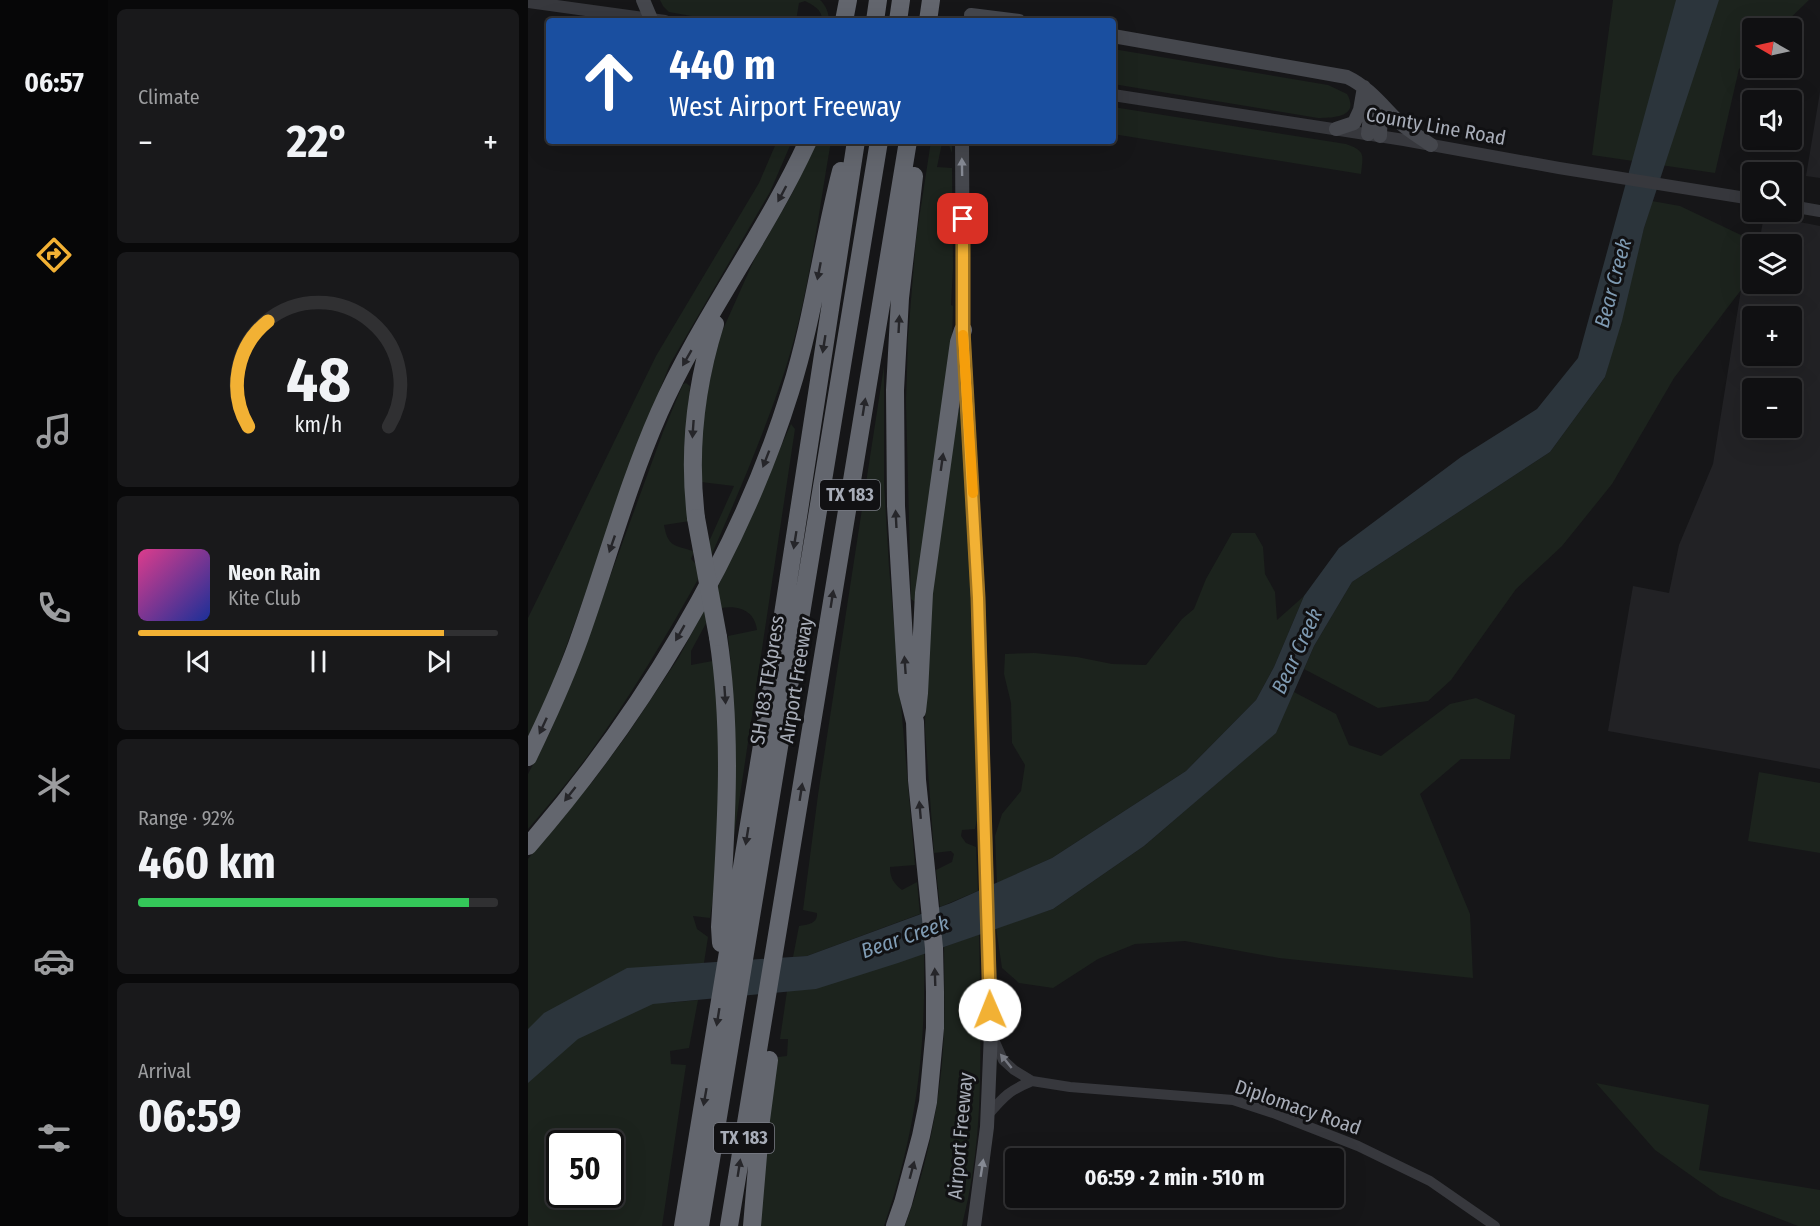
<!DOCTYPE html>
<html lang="en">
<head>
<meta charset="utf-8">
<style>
  :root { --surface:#101012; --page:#19191b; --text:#f1f3f6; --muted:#9c9d9f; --line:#303032; --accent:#f2b134 }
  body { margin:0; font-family:"Fira Sans Condensed",sans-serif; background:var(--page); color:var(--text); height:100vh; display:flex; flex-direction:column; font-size:22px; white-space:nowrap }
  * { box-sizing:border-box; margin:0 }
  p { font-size:20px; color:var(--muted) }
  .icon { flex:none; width:33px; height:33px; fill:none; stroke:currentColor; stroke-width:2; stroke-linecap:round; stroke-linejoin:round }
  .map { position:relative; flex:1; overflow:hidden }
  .details { display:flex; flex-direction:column; gap:9px; padding:9px; background:#09090a; width:420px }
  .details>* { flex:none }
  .banner { position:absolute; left:18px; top:18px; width:570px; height:126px; border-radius:6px; box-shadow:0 6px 24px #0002,0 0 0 2px var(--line); background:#1a4fa0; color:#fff; overflow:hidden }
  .needle { width:39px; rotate:279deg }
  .buttons { position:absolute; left:1214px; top:18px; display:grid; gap:12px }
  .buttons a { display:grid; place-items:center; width:60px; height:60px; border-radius:6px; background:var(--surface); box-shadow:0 6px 24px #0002,0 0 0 2px var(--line); font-size:30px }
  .speed { position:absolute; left:18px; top:1130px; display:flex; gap:12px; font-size:30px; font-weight:700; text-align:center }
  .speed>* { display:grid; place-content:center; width:78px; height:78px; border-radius:50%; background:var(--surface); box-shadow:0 6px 24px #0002,0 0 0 2px var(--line); line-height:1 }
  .speed .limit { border:3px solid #111; border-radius:9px; background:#fff; color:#111 }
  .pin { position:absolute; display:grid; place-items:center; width:51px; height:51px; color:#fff; margin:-26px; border-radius:12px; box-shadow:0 3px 9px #0006 }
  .me { position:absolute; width:66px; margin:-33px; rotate:359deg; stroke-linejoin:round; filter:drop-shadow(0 0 4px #0008) }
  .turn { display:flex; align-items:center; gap:21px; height:126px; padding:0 24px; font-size:27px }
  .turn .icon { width:78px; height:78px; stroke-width:2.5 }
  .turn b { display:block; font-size:42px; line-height:51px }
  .big { font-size:45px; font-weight:700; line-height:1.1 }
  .details .tile { flex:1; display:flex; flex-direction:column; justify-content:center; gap:9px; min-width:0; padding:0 21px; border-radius:9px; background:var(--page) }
  .details .dial { align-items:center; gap:0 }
  .dial svg { height:156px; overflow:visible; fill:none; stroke:var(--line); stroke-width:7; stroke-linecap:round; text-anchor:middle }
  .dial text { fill:var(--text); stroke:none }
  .song { display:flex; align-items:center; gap:18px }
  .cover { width:72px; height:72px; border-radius:9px; background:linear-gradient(135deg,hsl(330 70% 55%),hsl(230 70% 35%)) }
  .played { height:6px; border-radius:3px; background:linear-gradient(90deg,var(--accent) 85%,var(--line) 85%) }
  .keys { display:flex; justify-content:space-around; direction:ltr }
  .heat { display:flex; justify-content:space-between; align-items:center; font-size:33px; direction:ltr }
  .charge { height:9px; border-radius:4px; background:linear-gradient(90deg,#34c759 92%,var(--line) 0) }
  .trip { position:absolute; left:477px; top:1148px; width:339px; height:60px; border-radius:6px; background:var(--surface); box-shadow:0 6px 24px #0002,0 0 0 2px var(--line); font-weight:700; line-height:60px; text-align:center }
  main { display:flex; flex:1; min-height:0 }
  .tabs { display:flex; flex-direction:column; width:108px; justify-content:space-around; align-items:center; background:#060607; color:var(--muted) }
  .tabs .icon { width:42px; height:42px }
  .tabs .active { color:var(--accent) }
  .tabs b { font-size:27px; color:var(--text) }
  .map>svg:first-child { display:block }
</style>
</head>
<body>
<main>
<nav class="tabs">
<b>06:57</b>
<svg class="icon active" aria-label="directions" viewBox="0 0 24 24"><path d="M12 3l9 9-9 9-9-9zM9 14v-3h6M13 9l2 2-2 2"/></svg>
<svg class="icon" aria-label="music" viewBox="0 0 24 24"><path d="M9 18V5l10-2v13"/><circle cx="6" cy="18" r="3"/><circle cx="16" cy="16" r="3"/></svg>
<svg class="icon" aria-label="phone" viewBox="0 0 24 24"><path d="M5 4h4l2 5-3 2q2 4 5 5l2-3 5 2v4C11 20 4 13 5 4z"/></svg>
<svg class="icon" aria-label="climate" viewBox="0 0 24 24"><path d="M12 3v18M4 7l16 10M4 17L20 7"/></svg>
<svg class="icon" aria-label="car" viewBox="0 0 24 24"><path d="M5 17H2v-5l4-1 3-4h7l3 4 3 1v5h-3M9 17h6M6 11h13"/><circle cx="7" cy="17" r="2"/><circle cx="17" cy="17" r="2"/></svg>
<svg class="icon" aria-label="filters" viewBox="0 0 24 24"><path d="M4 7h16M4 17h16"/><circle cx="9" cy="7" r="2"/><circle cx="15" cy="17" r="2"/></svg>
</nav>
<section class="details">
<div class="tile"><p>Climate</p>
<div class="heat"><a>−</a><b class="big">22°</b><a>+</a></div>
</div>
<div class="tile dial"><svg viewBox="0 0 100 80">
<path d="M14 69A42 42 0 1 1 86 69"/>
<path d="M14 69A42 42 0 0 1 24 15" stroke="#f2b134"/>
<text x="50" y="56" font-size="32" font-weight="700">48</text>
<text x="50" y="72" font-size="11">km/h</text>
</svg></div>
<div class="tile">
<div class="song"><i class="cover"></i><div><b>Neon Rain</b><p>Kite Club</p></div></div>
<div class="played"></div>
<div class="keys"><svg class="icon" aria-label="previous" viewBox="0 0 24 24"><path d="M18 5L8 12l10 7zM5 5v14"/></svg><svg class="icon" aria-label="pause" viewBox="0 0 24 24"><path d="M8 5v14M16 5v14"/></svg><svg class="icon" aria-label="next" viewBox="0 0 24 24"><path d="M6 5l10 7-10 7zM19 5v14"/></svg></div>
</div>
<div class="tile"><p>Range · 92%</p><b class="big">460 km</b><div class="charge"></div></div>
<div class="tile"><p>Arrival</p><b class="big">06:59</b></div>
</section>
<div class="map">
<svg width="1292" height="1226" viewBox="0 0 1292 1226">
  <rect width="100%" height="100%" fill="#161618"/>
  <path fill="#222225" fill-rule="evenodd" d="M1292,92v86l-14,-2z
    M1236,215l56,11v543l-212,-38 25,-145 36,7 10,-48 34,-81 28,-174 11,-14v8h39v-40h-32zM1224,316h39v40h-39zM1224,388h39v40h-39z"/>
  <path fill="#1c231d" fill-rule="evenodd" d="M132,0h160c6,5 9,14 9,21h-7c1,-11 -9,-16 -17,-20l-6,2 -3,18h-77l-50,-9 -6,-6z
    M1085,0h196l-29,28h-28v28l-13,13 -24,104 -123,-18z
    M585,49l215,36 19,9c13,23 -13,24 -29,24l-205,-34z
    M585,107l233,37c20,7 17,11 15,30l-248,-40z
    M249,141h15l-22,51 -100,172 -43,108 -29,87 -44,121 -26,59v-121l128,-262 103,-173z
    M286,141h17c-14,80 -23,164 -50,241 -20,59 -45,117 -70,174l-4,-10 27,-60 -33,-4 1,-52 6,-42 12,-52 34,-76 39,-68z
    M403,141h21v12l-4,-10h-6l-5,24 15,1 1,100 -2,37 2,1 -1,34 -37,262 -4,-3 -5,-197 2,-65 8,-98z
    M1124,201l28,5 63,30 -2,54 -67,88 -62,106 -50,62 -46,43 -65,91 -23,21 -50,7 -74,-39 10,-23 38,-64 198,-130 55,-75 39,-149z
    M356,366v117l5,84 26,298 -25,2c0,10 3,16 12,23l15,-8 3,32 -113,42 -14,1 6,-31c8,-1 19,-2 18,-13l-14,-3 15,-115z
    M158,383l4,3 -6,65 6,70 -26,4c4,22 10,20 29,26v3l-2,5 8,8 2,7c-35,63 -72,125 -115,184 -18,24 -38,48 -58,71v-55l23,-44 30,-74 82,-224 20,-48z
    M432,409h3l2,8 12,403 -2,9 -13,1 -1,6 5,7 10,4 2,44 -38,16 -4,-37 16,-8 2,-8 -3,-3 -17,2 -9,-124 1,-79 6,-64 25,-174z
    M263,424l4,5 -62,413c3,-70 3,-136 -5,-206l29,-6c-2,-19 -18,-25 -36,-22l-4,-19z
    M704,533h23l8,14 2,27 10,18 2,28 27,-24 -30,71 -18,33 -70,71 -134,87 -55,25 -2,-47 7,-22 19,-23 4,-26 -13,-22 -1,-40 -7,-29 1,-20 29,-1 43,4 35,7 34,1 36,-46 12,-10 12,-30z
    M179,605l3,11 -19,35v14l27,-5 3,126 -7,106 -4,26 -17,-2 4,13 11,8 -4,26 -26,2 -12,38 32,-3 -9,48 -19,3 1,13 15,1 -24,161h-134v-367l65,-78 34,-46 52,-78zM32,1143h50v51h-50z
    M766,692l42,22 13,31 32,11 69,-52 26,-6 39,17 -5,44h-49l-41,35 50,120 3,64 -194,-20 -94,-17 -50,3 -37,15 -45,29 -34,-5 -17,-15 -6,-40 57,-19 91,-63 128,-110z
    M1231,772l61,11v70l-72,-12z
    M451,934l1,45 -10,8 -4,7 1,3 13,-2c1,77 2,151 -17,226l-1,5h-57c23,-62 37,-131 39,-197 1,-27 0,-55 0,-82z
    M396,953c2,98 -8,180 -40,273h-126l16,-153 4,-16 9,-1 1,-17h-8l7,-48 29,-3z
    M1068,1083l113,22 -10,65 121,20v36h-22l-78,-30 -65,-46z"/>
  <path fill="#2c353c" d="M1148,0h43l-75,228 -22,93 -17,56 -55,75 -198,130 -38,64 -38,87 -132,113 -91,63 -155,54 -82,26 -163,15 -75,35 -50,44v-54l16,-16 83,-45 180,-12 144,-53 101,-45 134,-87 70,-71 18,-33 30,-71 35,-48 122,-91 76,-48 41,-51z"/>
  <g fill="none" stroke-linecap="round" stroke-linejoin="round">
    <path stroke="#37383d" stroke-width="10" d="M464,1035l11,25 11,10 18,11 38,6 163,13 43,14 82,32 72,35 65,45
      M460,1115c16,-19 22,-25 44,-34"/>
    <path stroke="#37383d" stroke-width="12" d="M0,2l137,19
      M585,95l291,45 155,28 193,31
      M1263,206l29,5"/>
    <path stroke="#45474d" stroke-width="14" d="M115,0l8,19
      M443,15l48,6
      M585,36l234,41c21,10 34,27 50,43 10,10 23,17 34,25
      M839,92l4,14 -3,28
      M848,100l5,7 -1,29
      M808,129l18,-6 6,-13 4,-23
      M434,141l1,189 15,268 13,434 -4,95 -13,99"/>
    <path stroke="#63666e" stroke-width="18" d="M316,21l4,-21
      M347,21l3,-21
      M370,21l3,-21
      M400,21l3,-21
      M168,518c-8,-67 -1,-130 19,-194
      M190,637c15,97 8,193 2,290l1,16
      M389,711l2,-18 5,-100 35,-251 4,-12
      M0,757c18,-37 35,-74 49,-112 28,-77 49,-157 82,-232 42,-95 106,-178 149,-272
      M0,846c112,-129 211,-290 262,-454 23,-72 32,-148 51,-221
      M155,1226l92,-560 81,-525
      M172,1226l179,-1085
      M201,1226l179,-1085
      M224,1226l9,-106 8,-60
      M367,1226l8,-23 18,-67 7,-34 7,-74v-36l-1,-44 -17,-168 -2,-58 -8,-32 -11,-184 -1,-116 5,-92 14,-122"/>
    <path stroke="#63666e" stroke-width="18" d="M168,518l22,119"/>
  </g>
  <defs><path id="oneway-solid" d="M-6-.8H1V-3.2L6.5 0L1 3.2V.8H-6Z" transform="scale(1.5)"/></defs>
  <g fill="#858993">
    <use href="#oneway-solid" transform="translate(434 167) rotate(-91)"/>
    <use href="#oneway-solid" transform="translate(454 1168) rotate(-81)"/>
  </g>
  <g fill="#26262a">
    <use href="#oneway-solid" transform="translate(254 194) rotate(118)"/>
    <use href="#oneway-solid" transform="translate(291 271) rotate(101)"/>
    <use href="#oneway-solid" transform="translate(371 324) rotate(-87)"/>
    <use href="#oneway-solid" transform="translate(296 344) rotate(99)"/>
    <use href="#oneway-solid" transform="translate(159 358) rotate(120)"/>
    <use href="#oneway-solid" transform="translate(336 407) rotate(-81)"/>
    <use href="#oneway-solid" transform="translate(165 429) rotate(94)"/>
    <use href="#oneway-solid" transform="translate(238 459) rotate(111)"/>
    <use href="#oneway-solid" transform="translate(414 462) rotate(-82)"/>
    <use href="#oneway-solid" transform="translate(368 519) rotate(-93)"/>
    <use href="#oneway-solid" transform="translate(267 540) rotate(99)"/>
    <use href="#oneway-solid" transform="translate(84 544) rotate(109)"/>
    <use href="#oneway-solid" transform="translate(304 599) rotate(-81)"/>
    <use href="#oneway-solid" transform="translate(152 633) rotate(120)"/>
    <use href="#oneway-solid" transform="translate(377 665) rotate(-94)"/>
    <use href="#oneway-solid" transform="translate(197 695) rotate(86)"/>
    <use href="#oneway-solid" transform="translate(15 726) rotate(115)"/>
    <use href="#oneway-solid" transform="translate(273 792) rotate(-81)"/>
    <use href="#oneway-solid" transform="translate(42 794) rotate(128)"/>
    <use href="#oneway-solid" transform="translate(392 810) rotate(-95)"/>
    <use href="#oneway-solid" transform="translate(219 836) rotate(99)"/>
    <use href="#oneway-solid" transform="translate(407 977) rotate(-92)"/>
    <use href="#oneway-solid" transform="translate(190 1017) rotate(99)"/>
    <use href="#oneway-solid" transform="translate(177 1097) rotate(100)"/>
    <use href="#oneway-solid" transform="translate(211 1168) rotate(-81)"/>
    <use href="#oneway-solid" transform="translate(384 1170) rotate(-75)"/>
  </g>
  <use fill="#757881" href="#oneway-solid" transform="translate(478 1061) rotate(-129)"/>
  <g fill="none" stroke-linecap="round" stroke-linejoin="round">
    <g stroke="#9d7322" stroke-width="15">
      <path id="route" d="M435,219v111l15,268 12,412"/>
    </g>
    <use href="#route" stroke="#f2b134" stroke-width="10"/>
    <path stroke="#f59e0b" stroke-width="10" d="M435,335l10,158"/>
  </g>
  <g text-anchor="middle" stroke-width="6" stroke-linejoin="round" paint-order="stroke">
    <g fill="#111113" stroke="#7b7e86" stroke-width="1.5">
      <rect x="292" y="480" width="60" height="30" rx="4.5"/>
      <rect x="186" y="1123" width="60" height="30" rx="4.5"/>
    </g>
    <g font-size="18" font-weight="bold" fill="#a8adb8">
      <text x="322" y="501">TX 183</text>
      <text x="216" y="1144">TX 183</text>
    </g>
    <g font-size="20" fill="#a8adb8" stroke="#111113">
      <text transform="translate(908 126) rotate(10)" y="7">County Line Road</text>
      <text transform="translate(239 680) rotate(-81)" y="7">SH 183 TEXpress</text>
      <text transform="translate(268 680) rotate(-81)" y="7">Airport Freeway</text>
      <text transform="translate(770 1107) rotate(19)" y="7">Diplomacy Road</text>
      <text transform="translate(432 1136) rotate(-85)" y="7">Airport Freeway</text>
    </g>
    <g font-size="21" font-style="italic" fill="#7f9bb3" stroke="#111113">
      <text transform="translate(1085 283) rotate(-75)" y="7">Bear Creek</text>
      <text transform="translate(769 651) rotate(-65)" y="7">Bear Creek</text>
      <text transform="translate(377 937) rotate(-19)" y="7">Bear Creek</text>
    </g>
  </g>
</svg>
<div class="buttons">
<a><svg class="needle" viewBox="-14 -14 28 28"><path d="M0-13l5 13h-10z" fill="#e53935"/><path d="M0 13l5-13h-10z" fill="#9c9d9f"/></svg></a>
<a><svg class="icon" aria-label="sound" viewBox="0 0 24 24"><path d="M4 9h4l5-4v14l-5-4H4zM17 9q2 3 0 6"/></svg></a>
<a><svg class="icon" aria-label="search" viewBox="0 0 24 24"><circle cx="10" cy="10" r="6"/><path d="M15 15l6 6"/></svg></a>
<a><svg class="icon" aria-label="layers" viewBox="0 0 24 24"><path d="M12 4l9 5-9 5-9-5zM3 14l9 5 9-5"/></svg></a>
<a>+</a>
<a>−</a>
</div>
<div class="speed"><div class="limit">50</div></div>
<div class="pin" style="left:435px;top:219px;background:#d93025"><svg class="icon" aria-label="arrive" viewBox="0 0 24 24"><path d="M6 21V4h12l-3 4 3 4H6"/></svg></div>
<svg class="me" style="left:462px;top:1010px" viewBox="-20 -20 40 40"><circle r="19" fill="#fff"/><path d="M0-13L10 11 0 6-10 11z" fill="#f2b134"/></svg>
<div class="trip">06:59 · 2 min · 510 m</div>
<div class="banner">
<div class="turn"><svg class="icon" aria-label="ahead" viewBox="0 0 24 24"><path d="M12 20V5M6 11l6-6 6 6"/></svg><div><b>440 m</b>West Airport Freeway</div></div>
</div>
</div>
</main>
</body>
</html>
